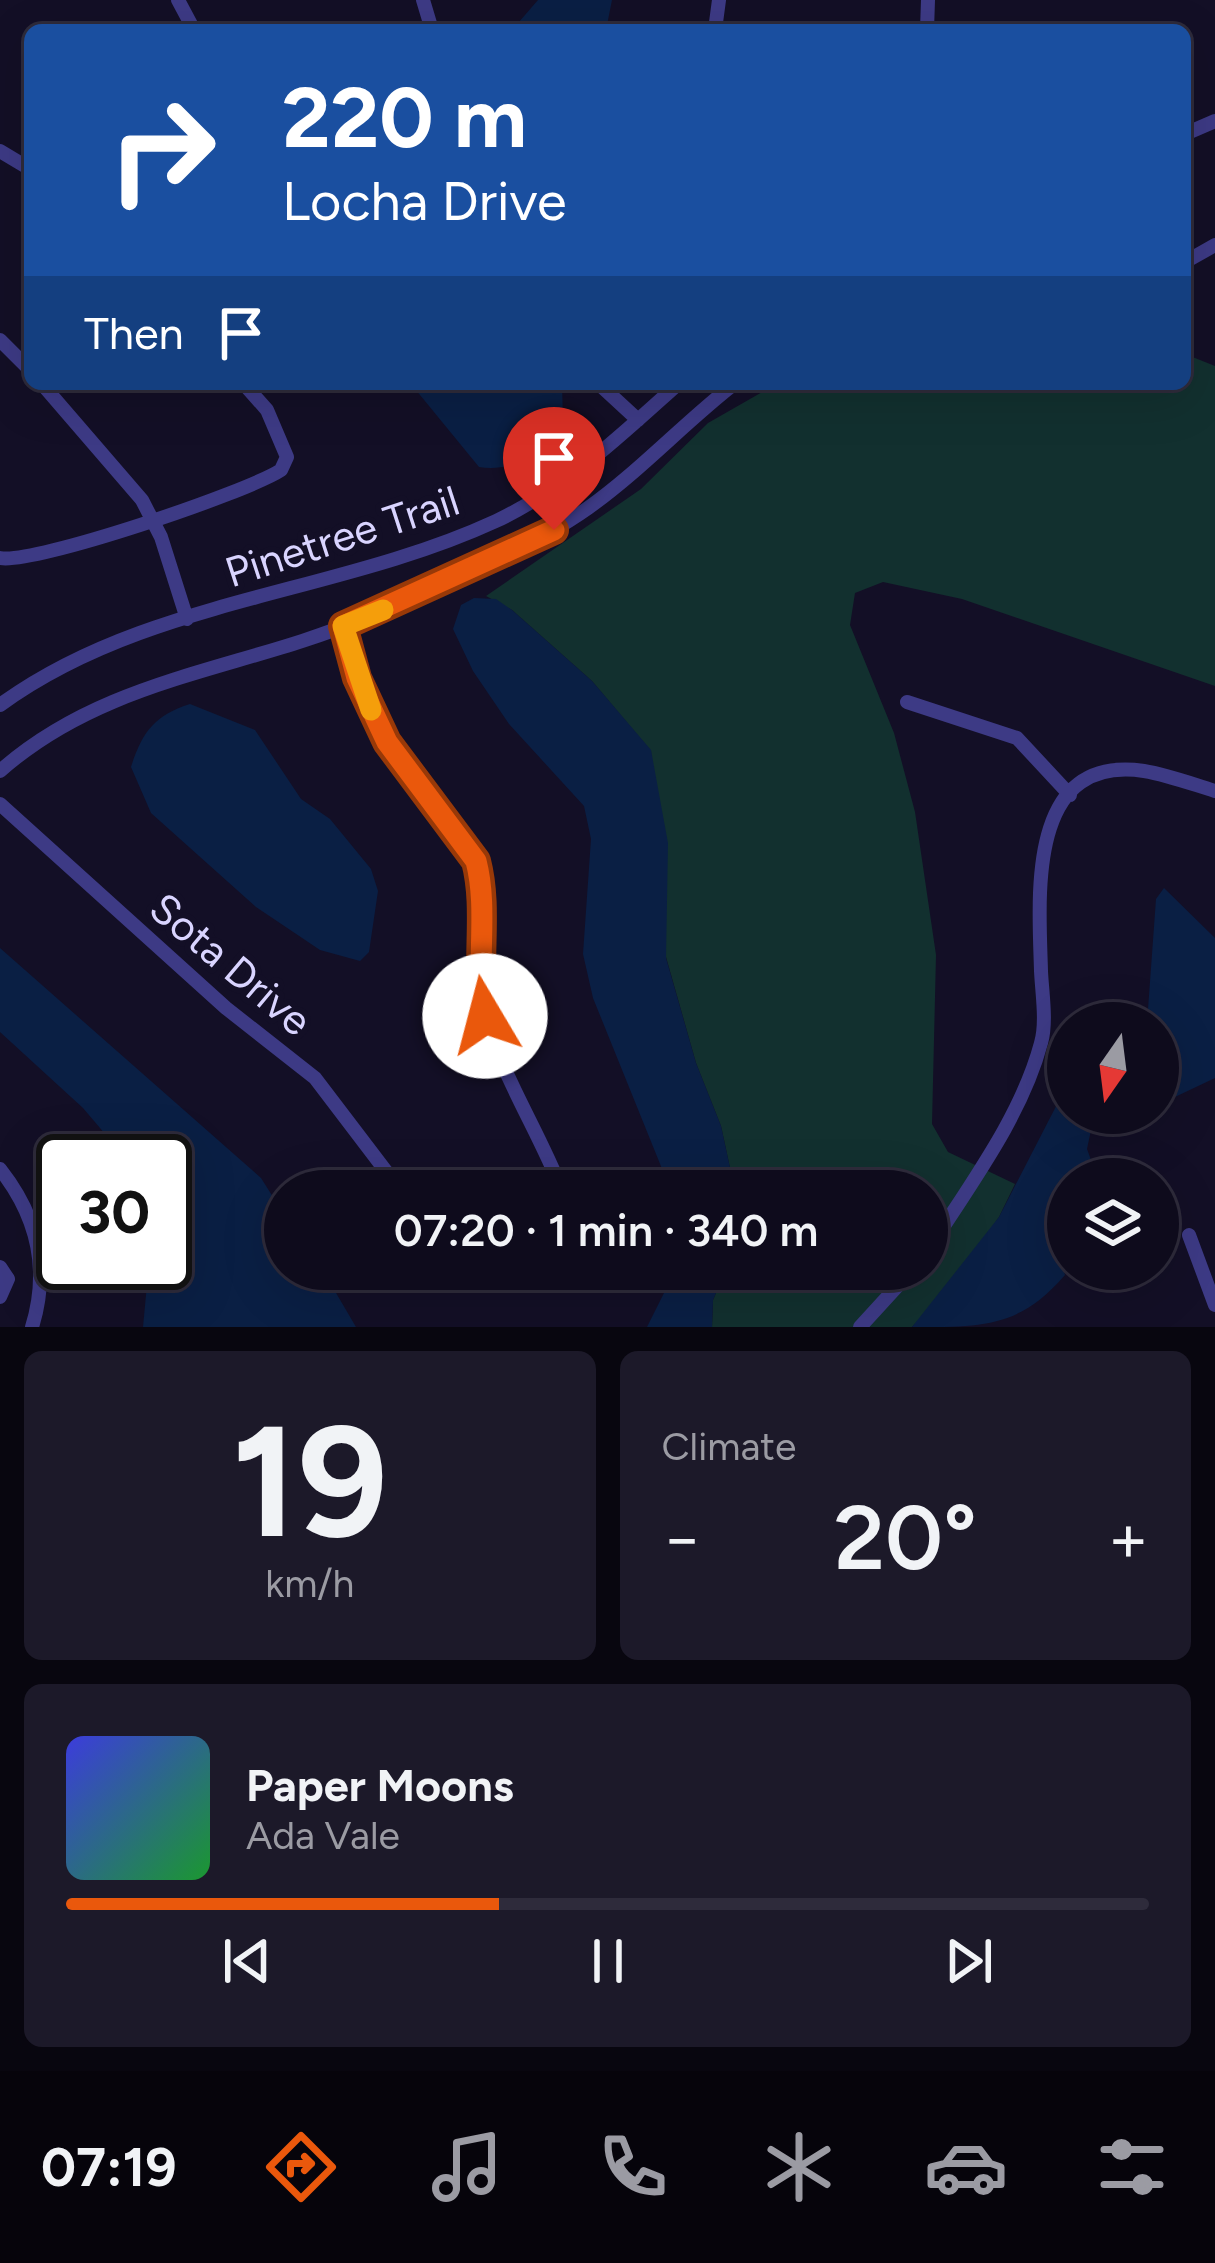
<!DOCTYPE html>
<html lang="en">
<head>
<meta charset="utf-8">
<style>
  :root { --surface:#0e0b1c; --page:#1c1929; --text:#f1f3f6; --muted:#9b9ba3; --line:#2e2b3b; --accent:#ea580c }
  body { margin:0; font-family:Figtree,sans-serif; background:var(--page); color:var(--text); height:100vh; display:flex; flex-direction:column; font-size:45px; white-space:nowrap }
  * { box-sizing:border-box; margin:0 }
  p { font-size:39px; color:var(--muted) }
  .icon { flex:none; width:66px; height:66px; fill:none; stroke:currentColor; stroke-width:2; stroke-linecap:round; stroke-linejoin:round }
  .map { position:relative; height:1327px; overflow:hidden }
  .drawer { display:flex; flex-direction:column; gap:24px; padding:24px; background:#08060f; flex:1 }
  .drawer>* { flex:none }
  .guide { position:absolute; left:24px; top:24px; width:1167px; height:366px; border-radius:18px; box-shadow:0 12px 48px #0002,0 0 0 3px var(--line); background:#1a4fa0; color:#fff; overflow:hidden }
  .needle { width:78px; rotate:194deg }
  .tools { position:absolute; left:1047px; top:1002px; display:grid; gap:24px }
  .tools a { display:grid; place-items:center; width:132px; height:132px; border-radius:50%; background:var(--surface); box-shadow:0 12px 48px #0002,0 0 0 3px var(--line); font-size:60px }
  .speed { position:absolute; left:36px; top:1134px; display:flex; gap:24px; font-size:60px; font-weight:700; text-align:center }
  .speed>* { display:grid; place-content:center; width:156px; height:156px; border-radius:50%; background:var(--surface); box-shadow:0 12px 48px #0002,0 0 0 3px var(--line); line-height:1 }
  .speed .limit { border:6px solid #111; border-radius:18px; background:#fff; color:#111 }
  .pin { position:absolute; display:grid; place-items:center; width:102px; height:102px; color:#fff; margin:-123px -51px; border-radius:50% 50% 50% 0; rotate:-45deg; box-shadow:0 0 12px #0007 }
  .pin .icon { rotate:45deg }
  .me { position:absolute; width:132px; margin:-66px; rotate:352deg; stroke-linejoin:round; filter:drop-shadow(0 0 9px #0008) }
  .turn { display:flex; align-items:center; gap:42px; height:252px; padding:0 60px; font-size:54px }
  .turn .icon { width:156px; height:156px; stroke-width:2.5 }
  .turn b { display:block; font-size:84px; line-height:102px }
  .then { display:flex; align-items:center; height:114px; padding:0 60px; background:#0003; gap:24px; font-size:45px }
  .big { font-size:90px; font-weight:600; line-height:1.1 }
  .drawer .tile { flex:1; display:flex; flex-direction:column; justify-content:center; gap:18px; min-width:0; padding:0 42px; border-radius:18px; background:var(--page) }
  .drawer .dial { align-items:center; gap:0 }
  .dial b { font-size:156px; line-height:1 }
  .song { display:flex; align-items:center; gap:36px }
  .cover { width:144px; height:144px; border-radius:18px; background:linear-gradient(135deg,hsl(240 70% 55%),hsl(130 70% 35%)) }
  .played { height:12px; border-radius:6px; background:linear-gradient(90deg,var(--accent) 40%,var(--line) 40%) }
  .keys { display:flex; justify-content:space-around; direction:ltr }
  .heat { display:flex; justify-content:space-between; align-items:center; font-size:66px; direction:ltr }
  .drawer .tiles { flex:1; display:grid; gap:24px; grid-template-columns:1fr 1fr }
  .tile:last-child { grid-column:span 2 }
  .trip { position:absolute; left:264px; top:1170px; width:684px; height:120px; border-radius:60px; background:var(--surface); box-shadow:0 12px 48px #0002,0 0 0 3px var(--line); font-weight:600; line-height:120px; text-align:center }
  .menu { display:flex; height:192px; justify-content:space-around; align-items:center; background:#06040b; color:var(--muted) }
  .menu .icon { width:84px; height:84px }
  .menu .current { color:var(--accent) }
  .menu b { font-size:54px; color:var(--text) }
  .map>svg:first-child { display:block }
</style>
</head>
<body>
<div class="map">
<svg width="1215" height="1327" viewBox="0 0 1215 1327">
  <rect width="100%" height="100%" fill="#130f26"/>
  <path fill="#12302f" d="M1185,354l30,12v320l-253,-87 -79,-17 -28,11 -5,32 44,108 21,79 21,143 -4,169 16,28 67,32 -16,33 -50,71 -37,39h-200l1,-27 13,-31h201v-78h-192l-14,-65 -25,-63 -30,-106 -15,-206 -59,-70 -80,-71 -26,-14 155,-107 67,-66 68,-39h409z"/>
  <path fill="#0a1f44" d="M538,0h74l-6,30h-94z
    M411,384h151c0,12 2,28 -1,40 -8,33 -52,48 -82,43z
    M474,598l22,1 16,11 80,71 59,69 17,93 -2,115 30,105 25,63 14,65h-64l-78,-193 -10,-44 8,-115 -7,-33 -75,-82 -36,-53 -20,-42 8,-24z
    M190,704l65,26 46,69 29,20 41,50 7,22 -9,61 -9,9 -40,-11 -64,-43 -105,-94 -20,-46c11,-35 24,-52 59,-63z
    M1164,888l51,50v140l-57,27v-82h-11l9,-124z
    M0,948l261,230 24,38v53h37l34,58h-213l6,-64h16v-102h-37l-45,-53 -83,-76z
    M1068,1083v30h68l-45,17 -4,19 11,30h-30v27l-7,5 -6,29 10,35c-45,52 -80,52 -153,52l87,-110z
    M676,1269h50l-13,31 -1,27h-65z"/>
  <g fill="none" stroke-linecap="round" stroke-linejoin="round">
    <path stroke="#3d3a85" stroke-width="14" d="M178,0l16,30
      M423,0l9,30
      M715,30l4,-30
      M927,30l1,-30
      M1185,134l30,-13
      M0,151l30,18
      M1185,262l30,-17
      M0,340l30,30
      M42,384l100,116 19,37 26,82
      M599,384l39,36
      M0,558c33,7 248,-66 281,-88l6,-13 -20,-47 -23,-26
      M343,626l14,52 30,64 89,119c13,49 -3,99 8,149 15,62 55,121 78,181
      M907,702l110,36 53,57
      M0,705c145,-106 336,-110 496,-184 70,-33 125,-86 182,-137
      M0,771c106,-94 243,-101 367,-154 70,-29 160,-66 221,-109 52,-37 96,-85 146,-124
      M0,804l226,204 89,70 86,113
      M0,1169c37,47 50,100 32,158
      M1189,1235l26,70
      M927,1252c41,-65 94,-134 114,-209 6,-21 1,-50 0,-72 -2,-75 -15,-217 103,-200 24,4 48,13 71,20
      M0,1267l8,12 -8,18
      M457,1269c28,23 63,21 91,0
      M860,1327l53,-58"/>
  </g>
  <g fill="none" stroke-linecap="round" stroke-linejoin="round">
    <g stroke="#983908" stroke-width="30">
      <path id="route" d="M485,1016c-10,-51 4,-105 -9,-155l-89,-119 -30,-64 -14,-52 211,-96"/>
    </g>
    <use href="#route" stroke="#ea580c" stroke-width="21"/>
    <path stroke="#f59e0b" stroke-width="21" d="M371,710l-28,-84 40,-16"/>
  </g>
  <g text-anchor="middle" stroke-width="12" stroke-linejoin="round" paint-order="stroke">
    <g font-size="42" fill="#d9d4ff" stroke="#130f26">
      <text transform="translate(342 536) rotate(-18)" y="15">Pinetree Trail</text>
      <text transform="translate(231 964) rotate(40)" y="15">Sota Drive</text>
    </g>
  </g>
</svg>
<div class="tools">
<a><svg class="needle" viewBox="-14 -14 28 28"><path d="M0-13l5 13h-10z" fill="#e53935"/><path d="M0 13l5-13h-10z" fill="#9b9ba3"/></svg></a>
<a><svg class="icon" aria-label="layers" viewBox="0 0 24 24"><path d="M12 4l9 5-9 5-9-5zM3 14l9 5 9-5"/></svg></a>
</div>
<div class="speed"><div class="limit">30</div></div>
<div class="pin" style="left:554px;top:530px;background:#d93025"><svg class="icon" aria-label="arrive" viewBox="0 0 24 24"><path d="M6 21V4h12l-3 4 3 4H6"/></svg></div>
<svg class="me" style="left:485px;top:1016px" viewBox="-20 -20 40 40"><circle r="19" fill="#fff"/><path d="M0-13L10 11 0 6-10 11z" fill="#ea580c"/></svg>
<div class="trip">07:20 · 1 min · 340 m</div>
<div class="guide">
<div class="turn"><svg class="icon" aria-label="right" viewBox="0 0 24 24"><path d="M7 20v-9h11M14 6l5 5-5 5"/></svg><div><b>220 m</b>Locha Drive</div></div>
<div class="then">Then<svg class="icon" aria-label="arrive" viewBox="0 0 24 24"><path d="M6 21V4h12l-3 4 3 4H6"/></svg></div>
</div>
</div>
<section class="drawer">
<div class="tiles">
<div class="tile dial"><b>19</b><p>km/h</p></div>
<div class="tile"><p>Climate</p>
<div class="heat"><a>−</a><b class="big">20°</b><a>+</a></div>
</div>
<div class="tile">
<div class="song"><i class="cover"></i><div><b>Paper Moons</b><p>Ada Vale</p></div></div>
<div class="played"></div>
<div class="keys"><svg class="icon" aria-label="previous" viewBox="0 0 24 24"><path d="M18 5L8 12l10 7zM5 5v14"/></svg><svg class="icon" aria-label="pause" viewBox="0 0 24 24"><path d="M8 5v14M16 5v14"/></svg><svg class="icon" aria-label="next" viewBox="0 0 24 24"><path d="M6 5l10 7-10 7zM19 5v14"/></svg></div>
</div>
</div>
</section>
<nav class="menu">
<b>07:19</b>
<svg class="icon current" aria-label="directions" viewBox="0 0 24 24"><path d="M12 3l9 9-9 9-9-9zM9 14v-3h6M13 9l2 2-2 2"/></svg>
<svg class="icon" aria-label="music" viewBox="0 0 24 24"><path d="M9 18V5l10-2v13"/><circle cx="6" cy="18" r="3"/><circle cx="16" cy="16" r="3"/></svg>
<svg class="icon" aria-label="phone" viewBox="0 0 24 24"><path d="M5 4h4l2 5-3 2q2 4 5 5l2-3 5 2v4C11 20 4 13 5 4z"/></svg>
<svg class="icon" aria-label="climate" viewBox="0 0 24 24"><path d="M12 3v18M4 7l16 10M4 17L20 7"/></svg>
<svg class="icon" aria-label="car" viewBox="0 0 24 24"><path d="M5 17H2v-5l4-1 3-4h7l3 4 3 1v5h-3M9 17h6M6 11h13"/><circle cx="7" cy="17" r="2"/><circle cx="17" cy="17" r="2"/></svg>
<svg class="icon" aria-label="filters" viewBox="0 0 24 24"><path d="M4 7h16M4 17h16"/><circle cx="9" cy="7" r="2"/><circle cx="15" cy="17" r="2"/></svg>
</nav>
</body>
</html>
